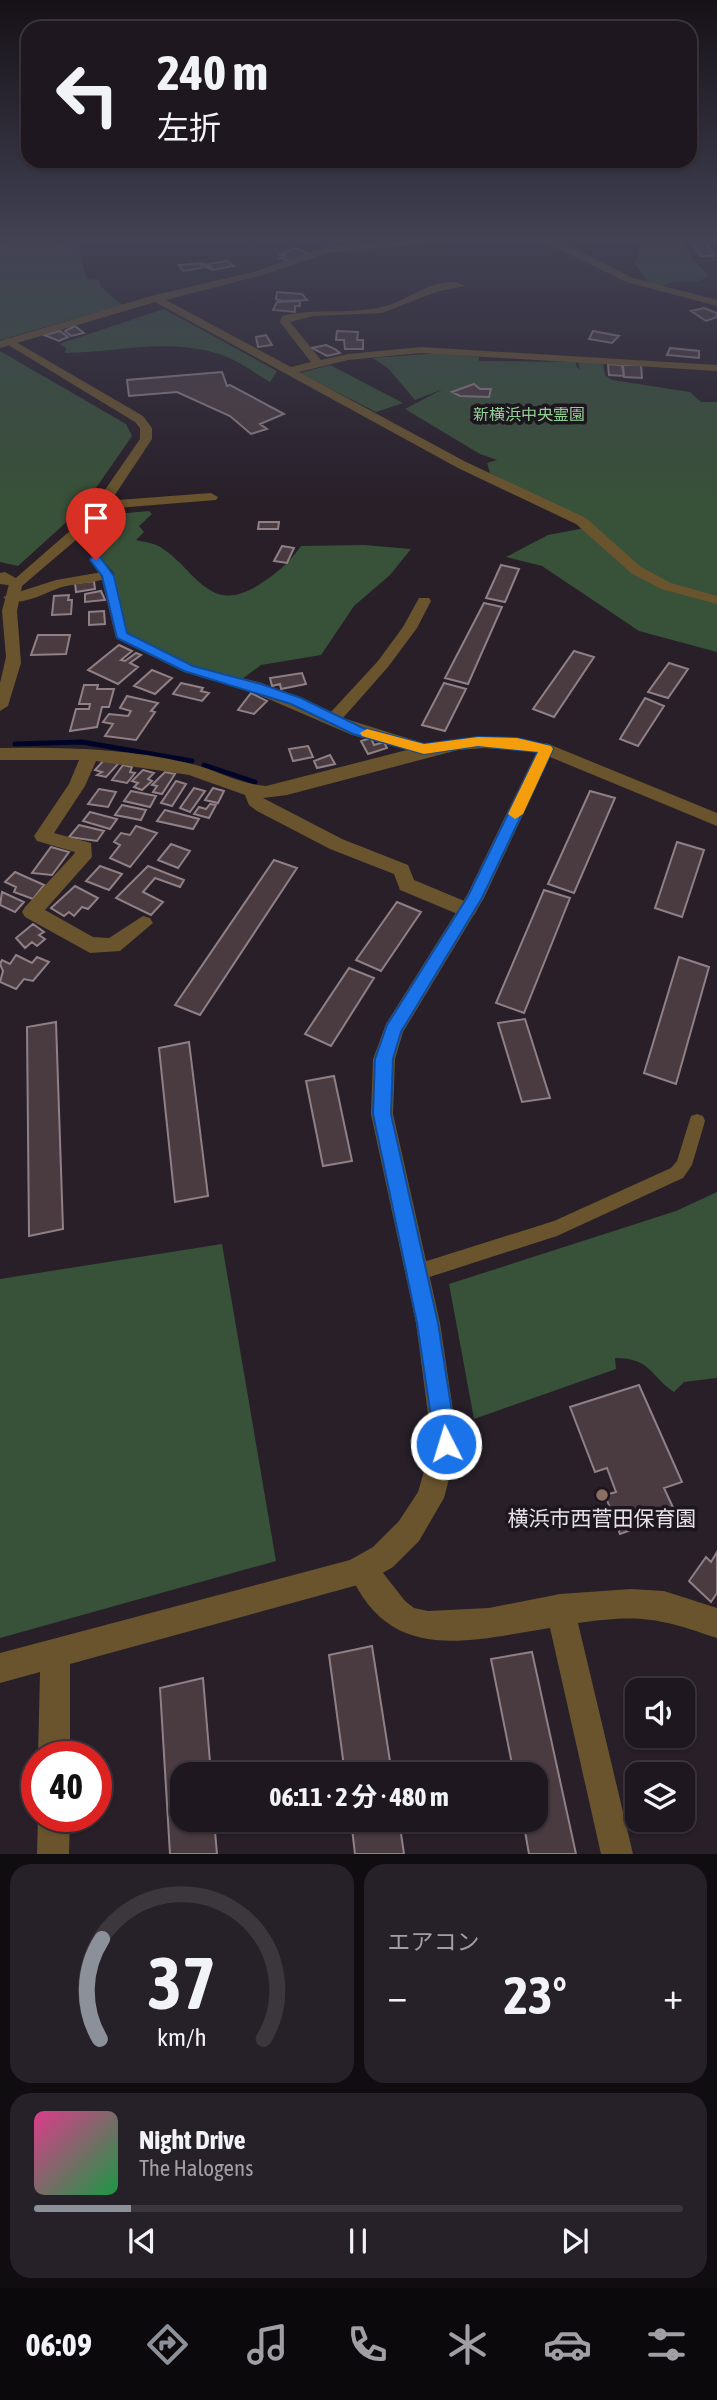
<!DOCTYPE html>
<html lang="ja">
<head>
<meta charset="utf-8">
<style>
  :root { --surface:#1e171f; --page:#262028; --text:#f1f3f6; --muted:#a19fa4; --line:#3c363d; --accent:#8c9099 }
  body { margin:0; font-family:"Asap Condensed","Noto Sans JP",sans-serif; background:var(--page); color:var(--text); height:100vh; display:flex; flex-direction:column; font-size:26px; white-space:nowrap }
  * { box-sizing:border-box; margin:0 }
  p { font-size:23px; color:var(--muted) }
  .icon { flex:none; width:38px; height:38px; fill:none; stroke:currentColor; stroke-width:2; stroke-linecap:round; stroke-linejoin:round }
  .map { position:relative; height:1854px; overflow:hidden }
  .sheet { display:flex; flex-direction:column; gap:10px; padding:10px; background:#100d11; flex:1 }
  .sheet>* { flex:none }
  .hud { position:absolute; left:21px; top:21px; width:676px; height:147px; border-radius:21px; box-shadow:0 2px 5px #0004,0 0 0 2px var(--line); background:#1e171f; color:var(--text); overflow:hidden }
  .tools { position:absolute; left:625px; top:1678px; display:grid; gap:14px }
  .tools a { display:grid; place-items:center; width:70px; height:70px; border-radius:14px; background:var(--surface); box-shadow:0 2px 5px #0004,0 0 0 2px var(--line); font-size:35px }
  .speed { position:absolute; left:21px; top:1741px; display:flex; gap:14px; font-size:35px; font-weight:700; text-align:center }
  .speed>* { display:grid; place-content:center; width:91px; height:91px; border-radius:50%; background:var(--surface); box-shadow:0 2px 5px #0004,0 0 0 2px var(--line); line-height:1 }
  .speed .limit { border:10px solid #d22; background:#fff; color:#111 }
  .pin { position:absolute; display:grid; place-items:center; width:60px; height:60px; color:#fff; margin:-72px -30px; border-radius:50% 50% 50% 0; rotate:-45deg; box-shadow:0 0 7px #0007 }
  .pin .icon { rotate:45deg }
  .me { position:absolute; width:77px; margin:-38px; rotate:355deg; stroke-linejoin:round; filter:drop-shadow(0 0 5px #0008) }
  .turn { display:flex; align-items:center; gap:24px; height:147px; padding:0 21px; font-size:32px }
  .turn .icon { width:91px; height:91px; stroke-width:2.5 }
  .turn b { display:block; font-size:49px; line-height:60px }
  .big { font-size:52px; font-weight:700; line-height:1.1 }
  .sheet .widget { flex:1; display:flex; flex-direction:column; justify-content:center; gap:10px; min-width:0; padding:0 24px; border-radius:21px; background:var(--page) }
  .sheet .dial { align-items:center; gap:0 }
  .dial svg { height:182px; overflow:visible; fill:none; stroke:var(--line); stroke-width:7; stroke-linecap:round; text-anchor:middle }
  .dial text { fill:var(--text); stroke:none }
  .song { display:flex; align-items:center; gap:21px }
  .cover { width:84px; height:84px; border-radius:10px; background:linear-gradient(135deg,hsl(330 70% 55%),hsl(140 70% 35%)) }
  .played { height:7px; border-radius:4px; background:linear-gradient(90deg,var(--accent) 15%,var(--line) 15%) }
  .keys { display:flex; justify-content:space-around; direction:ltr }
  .heat { display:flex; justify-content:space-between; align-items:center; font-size:38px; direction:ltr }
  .sheet .tiles { flex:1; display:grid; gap:10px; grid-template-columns:1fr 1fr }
  .widget:last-child { grid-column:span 2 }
  .trip { position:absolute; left:170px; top:1762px; width:378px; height:70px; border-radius:21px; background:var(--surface); box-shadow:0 2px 5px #0004,0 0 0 2px var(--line); font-weight:700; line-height:70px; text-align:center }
  .tab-bar { display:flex; height:112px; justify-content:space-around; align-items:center; background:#0c090c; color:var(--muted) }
  .tab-bar .icon { width:49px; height:49px }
  .tab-bar .on { color:var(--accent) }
  .tab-bar b { font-size:32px; color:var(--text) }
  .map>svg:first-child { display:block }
</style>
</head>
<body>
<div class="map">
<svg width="717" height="1854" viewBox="0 0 717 1854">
  <rect width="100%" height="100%" fill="#281f29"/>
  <path fill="#385139" d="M680,239l12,20 17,17c-16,11 -32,1 -49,11l-12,-5 -13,-18 8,-24z
    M44,241l33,5c5,11 5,21 10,33l12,1 1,6 22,19 -122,35v-97z
    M164,309l113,62 -7,11c-15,-9 -31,-21 -48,-27 -52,-18 -104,-3 -157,-2l1,-5 -7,-4z
    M0,351l126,73 6,12 -50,72 -64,58 -18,-4z
    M439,353l40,4v4l97,1v4l4,4 -2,-8 25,1 2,12 7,5 78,12 11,10h16v250l-78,-21 -97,-65 -36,-9 42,-22 42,-8 -100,-54 -3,-10 10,-3 -17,-6 -75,-45 38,-20 -28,11 -27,-32 -15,-10z
    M330,365l73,38 -27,9 -76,-39z
    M149,511l3,3 -13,12 5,6 -8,8c8,2 19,3 26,8 34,23 48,67 95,38 19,-12 31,-22 44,-40l63,-1 47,4 -21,26 -36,31 -33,49 -60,10 -19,14 -52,-12 -67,-36 -9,-58 -26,-30 28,-29z
    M717,1192v186l-33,4 -10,10c-25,-17 -23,-34 -59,-34l1,11 -142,50 -25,-135 227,-73z
    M222,1244l54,317 -276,77v-359z"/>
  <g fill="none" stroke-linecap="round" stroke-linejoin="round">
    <path stroke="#000527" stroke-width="5" d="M15,744l67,-2 110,19
      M204,765l51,17"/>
  </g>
  <path fill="#493b40" stroke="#908086" stroke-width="2" d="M691,242h14l10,14h-14z
    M294,248l16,6 -18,8 -12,-4 4,-2 -4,-1z
    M227,261l7,5 -21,4 -5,-6z
    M203,263l10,7 -12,-5 1,3 -19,3 -4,-6z
    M277,292l25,2 5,6 -25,1 -6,-2z
    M300,301v5h-5v6l-22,-2 4,-8z
    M704,308l13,5v4l-11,4 -15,-10z
    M75,326l9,7 -13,3 -6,-5z
    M60,331l8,6 -9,4 -15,-6z
    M337,331l21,1 -1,8h6v9h-18l-1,-9h-8z
    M593,331l26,5 -7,7 -23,-4z
    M266,335l6,10 -14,2 -2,-10z
    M326,345l9,4 5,4 -13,3 -15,-8z
    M670,348l29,3v7l-32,-3z
    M608,364l14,1 2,11 -15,-1z
    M623,365h18l1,13 -18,-1z
    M222,372l5,14 3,-1 54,29 -24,10 7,5 -16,5 -21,-18 -53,-24 -48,4 -2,-16z
    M474,384l6,5h11l-2,8 -29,-1 -8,-4z
    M259,522h20l-1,7h-20z
    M282,546l12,2 -7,15 -13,-2z
    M501,565l18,4 -14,33 -19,-4z
    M94,581l1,8 -19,3 -1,-9z
    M101,591l4,9 -20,2v-8z
    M69,595l-1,5h4l-1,14 -19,1 2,-19z
    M484,603l18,4 -34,77 -23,-6z
    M104,611l1,13 -16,1v-13z
    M38,635h32l-4,19 -35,1z
    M119,645l13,6 -11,9 4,1 11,-8 5,2 -11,8 8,4 -20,17 -30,-14z
    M574,651l20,6 -40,60 -21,-8z
    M669,663l19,6 -20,29 -20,-6z
    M152,670l20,8 -17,16 -21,-8z
    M302,673l4,11 -25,5 -1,-5 -8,2 -2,-8z
    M181,683l22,5 -2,3 8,2 -7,8 -29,-7z
    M444,683l22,6 -21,42 -23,-6z
    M84,685h14l-1,4h17l-5,18h-7l-5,20 -27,4 6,-22h13l1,-5h-11z
    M251,693l16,8 -13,13 -16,-4z
    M127,696l31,7 -7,8 4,1 -19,28 -31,-4 8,-12 -10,-2 6,-8 19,2 3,-5 -11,-3z
    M645,698l19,8 -26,40 -18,-7z
    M371,738l3,7 10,-3 3,6 -19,6 -7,-13z
    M308,746l5,11 -20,4 -4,-12z
    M330,755l5,9 -18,4 -3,-7z
    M104,760l15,3 -13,14 -9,-2 5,-3 -7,-2z
    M123,765l9,2 -2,5 5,1 -8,10 -15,-3z
    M143,770l11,3 -6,6 4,2 -10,9 -8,-3 4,-4 -6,-2z
    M165,772l10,2 -13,20 -9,-2 4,-6 -5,-1z
    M176,781l10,3 -14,22 -11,-3z
    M194,788l11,3 -15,21 -10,-4z
    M213,788l11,3 -6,12 -13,-3z
    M99,789l17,3 -8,15 -20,-3z
    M131,791l25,5 -6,11 -26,-6z
    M590,791l25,7 -41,95 -26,-9z
    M210,804l6,1 -7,13 -15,-4 5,-7 7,2z
    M122,805l24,5 -5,10 -26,-5z
    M165,810l34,9 -6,10 -36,-8z
    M90,812l27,7 -7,10 -27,-8z
    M79,825l25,6 -7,10 -28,-4z
    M136,826l21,7 -27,34 -20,-9 10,-13 -6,-3 7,-9 9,2z
    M677,842l27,8 -22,67 -27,-9z
    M171,844l19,7 -12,17 -20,-8z
    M51,847l18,5 -17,23 -20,-2z
    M274,860l23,8 -97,147 -25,-10z
    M100,866l22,8 -13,16 -23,-9z
    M148,866l36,14 -4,7 -25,-9 -12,14 20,10 -12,13 -35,-17z
    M15,872l29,13 -11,14 -19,-7 2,-5 -11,-5z
    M75,886l23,12 -10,11 -6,-2 -8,9 -5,-4 -5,4 -13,-8z
    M544,890l26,8 -46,115 -28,-10z
    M2,892l22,10 -9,10 -15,-7z
    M397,902l24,10 -40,59 -25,-11z
    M33,924l11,8 -5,3 6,4 -8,7 -5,-4 -7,6 -9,-10z
    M16,955l16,8 5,-6 12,5 -16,19 -9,-2 -8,10 -16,-7 3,-11 -3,-7 2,-4 8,4z
    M679,957l30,10 -33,117 -32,-11z
    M349,968l25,10 -43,68 -26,-12z
    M525,1019l25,79 -28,4 -24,-79z
    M56,1022l7,207 -34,7 -2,-209z
    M189,1042l19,154 -33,6 -16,-154z
    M334,1076l18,85 -29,5 -17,-85z
    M639,1385l43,97 -18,6 12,26 -56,20 -15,-39 11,-3 -9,-24 -12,4 -25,-65z
    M717,1552v41l-6,9 -22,-21 17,-24 5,5z
    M372,1646l20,128h-47l-16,-119z
    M532,1652l44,202h-47l-6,-34h13v-46h-22l-23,-115z
    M203,1678l8,96h-29v46h32l3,34h-47l-10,-166z
    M351,1820h48l5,34h-49z"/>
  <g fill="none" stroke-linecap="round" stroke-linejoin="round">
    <path fill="#69542e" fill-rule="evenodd" d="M697,1114l6,2 2,5 -13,44 -9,13 -126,58 -140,45 -6,-3 -3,-6 3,-6 143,-45 117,-53 6,-7 14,-45z"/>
    <path fill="#69542e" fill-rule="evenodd" d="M427,239h43l-143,14 -64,22 -97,25 125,67 20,-5 -31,-40 2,-6c35,-9 73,0 107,-11 21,-7 55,-33 76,-19l-29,6 -54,21 -69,3 -23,6 31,38 27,-6 73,-7 296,18v6l-296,-18 -73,7 -49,12 167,90 120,56 55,49 30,16 46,13v8l-56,-15 -30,-16 -55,-49 -118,-56 -303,-166 -155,46v-7l151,-45 106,-25 69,-24z
      M538,239l24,3 71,36 84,22v6l-91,-24z
      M712,239h5v4l-3,-1z
      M211,493l7,4 -2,3 -112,9 -7,-4 7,-4z
      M108,571l7,4 13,58 66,33 68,17 68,30 48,-52 25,-34 16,-29h10l2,3 -14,27 -29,39 -45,51 86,27 55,-8 68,8 2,4 -2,4 -68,-5 -26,2 -171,45 -24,3 79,41 66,26 6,15 60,25 3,5 -3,5h-14l-60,-25 -6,-16 -64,-25 -73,-38 -8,-6 -4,-10 -56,-20 -93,-14 -11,25 -31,47 37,10 1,14 -47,53 48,27 16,1 34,-22 7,2 3,5 -33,28 -30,2 -65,-36 -3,-5 3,-5 49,-53 1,-2 -38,-11 -3,-5 35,-52 10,-24h-79v-12c66,-1 123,0 188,15 27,6 50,21 78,23l141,-36 -55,-15 -102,-44 -66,-19 -68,-34 -14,-58c-13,3 -27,4 -40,7 -16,5 -45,23 -59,10l53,-17z
      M5,572l16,9v6l-21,-3v-11z
      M362,1555l10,4 33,42 9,7 14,3 61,-3 71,-14 71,-5 33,2 53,17v30c-58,-20 -77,-24 -139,-15l55,231h-32l-51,-226c-83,13 -162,38 -202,-59l4,-10z"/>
    <path fill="#69542e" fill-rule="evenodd" d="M9,338l134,78 9,12v11l-55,83 -75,64 -5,25 4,52 -13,43 -8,5v-28l6,-26 -4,-46 7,-27 78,-68 53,-77v-11l-5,-6 -130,-79v-4z
      M546,743l171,70v13l-167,-69 -66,141 -81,134 -8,27 -2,55 47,209 18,121 -14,54 -25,43 -26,26 -28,16 -295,81v93h-32l2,-85 -40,11v-30l350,-93 23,-13 26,-26 19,-29 14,-48 -16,-121 -45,-209 2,-55 13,-35 81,-129 71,-146z
      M38,1816h32l-1,38h-32z"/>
  </g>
  <linearGradient id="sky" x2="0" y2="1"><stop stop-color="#161117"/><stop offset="0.48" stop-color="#424254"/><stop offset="1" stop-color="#424254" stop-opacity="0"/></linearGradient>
  <rect width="717" height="499" fill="url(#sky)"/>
  <path fill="#1a73e8" stroke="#114b97" stroke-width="2" d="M92,557h8l14,19 13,57 66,33 68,18 40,14 62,30 61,16 54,-7 39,1 34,8 2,3 -71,149 -81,134 -8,27 -2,55 47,209 19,121 -4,7 -7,4 -8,-4 -3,-7 -18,-121 -44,-209 2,-55 12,-34 81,-129 70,-144 -60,-6 -54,8 -71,-20 -62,-30 -107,-33 -67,-33 -15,-62 -12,-16z"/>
  <path fill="#f59e0b" d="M367,729l57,15 54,-7 39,1 34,8 2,3 -30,65 -8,5 -7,-5 30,-62 -60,-6 -54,8 -62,-18 -2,-3z"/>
  <circle fill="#8d6e63" stroke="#1e161f" stroke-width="2.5" cx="602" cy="1495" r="7"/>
  <g text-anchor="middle" stroke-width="7" stroke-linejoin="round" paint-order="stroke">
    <g font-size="16" fill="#91d094" stroke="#1e161f">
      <text x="529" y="420">新横浜中央霊園</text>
    </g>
    <g font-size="21" fill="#e7e1e8" stroke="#1e161f">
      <text x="602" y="1526">横浜市西菅田保育園</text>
    </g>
  </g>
</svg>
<div class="tools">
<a><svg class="icon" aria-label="sound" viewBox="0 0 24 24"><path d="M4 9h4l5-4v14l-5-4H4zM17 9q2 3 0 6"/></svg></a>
<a><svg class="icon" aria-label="layers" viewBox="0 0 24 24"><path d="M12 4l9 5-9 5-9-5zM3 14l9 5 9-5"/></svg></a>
</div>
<div class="speed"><div class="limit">40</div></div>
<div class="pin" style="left:96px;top:560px;background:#d93025"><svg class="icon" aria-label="arrive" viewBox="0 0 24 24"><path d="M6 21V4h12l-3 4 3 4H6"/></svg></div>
<svg class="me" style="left:446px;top:1444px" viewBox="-20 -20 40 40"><circle r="17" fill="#1a73e8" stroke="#fff" stroke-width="3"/><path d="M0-11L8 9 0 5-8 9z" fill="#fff"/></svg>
<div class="trip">06:11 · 2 分 · 480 m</div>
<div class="hud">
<div class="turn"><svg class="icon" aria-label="left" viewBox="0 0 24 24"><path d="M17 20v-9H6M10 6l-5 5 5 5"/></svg><div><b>240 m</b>左折</div></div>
</div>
</div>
<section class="sheet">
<div class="tiles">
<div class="widget dial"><svg viewBox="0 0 100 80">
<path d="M14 69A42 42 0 1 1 86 69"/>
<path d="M14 69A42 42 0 0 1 15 25" stroke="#8c9099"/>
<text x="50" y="56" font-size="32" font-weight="700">37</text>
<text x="50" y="72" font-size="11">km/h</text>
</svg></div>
<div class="widget"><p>エアコン</p>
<div class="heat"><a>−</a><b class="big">23°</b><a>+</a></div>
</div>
<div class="widget">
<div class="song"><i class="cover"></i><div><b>Night Drive</b><p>The Halogens</p></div></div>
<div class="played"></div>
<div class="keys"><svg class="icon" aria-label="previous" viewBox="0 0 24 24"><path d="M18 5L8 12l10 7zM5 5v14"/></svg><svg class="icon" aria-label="pause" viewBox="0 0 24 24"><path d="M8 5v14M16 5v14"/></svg><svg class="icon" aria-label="next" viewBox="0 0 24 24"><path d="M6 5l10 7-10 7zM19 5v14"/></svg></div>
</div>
</div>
</section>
<nav class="tab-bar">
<b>06:09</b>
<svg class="icon on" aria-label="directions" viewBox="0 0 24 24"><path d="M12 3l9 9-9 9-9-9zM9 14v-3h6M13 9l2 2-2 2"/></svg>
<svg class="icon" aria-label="music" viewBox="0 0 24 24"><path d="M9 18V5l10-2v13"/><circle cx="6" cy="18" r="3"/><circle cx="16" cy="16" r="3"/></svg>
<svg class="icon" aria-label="phone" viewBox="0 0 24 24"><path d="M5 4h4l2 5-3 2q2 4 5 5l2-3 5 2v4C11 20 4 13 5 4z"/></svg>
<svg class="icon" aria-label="climate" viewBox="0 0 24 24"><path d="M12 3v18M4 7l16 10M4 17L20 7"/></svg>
<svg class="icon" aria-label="car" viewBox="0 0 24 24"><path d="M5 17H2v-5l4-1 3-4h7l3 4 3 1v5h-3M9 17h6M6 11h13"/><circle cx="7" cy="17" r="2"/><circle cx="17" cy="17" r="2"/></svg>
<svg class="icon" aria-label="filters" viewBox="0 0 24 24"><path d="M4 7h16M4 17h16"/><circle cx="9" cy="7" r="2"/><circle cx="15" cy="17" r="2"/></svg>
</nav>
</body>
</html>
